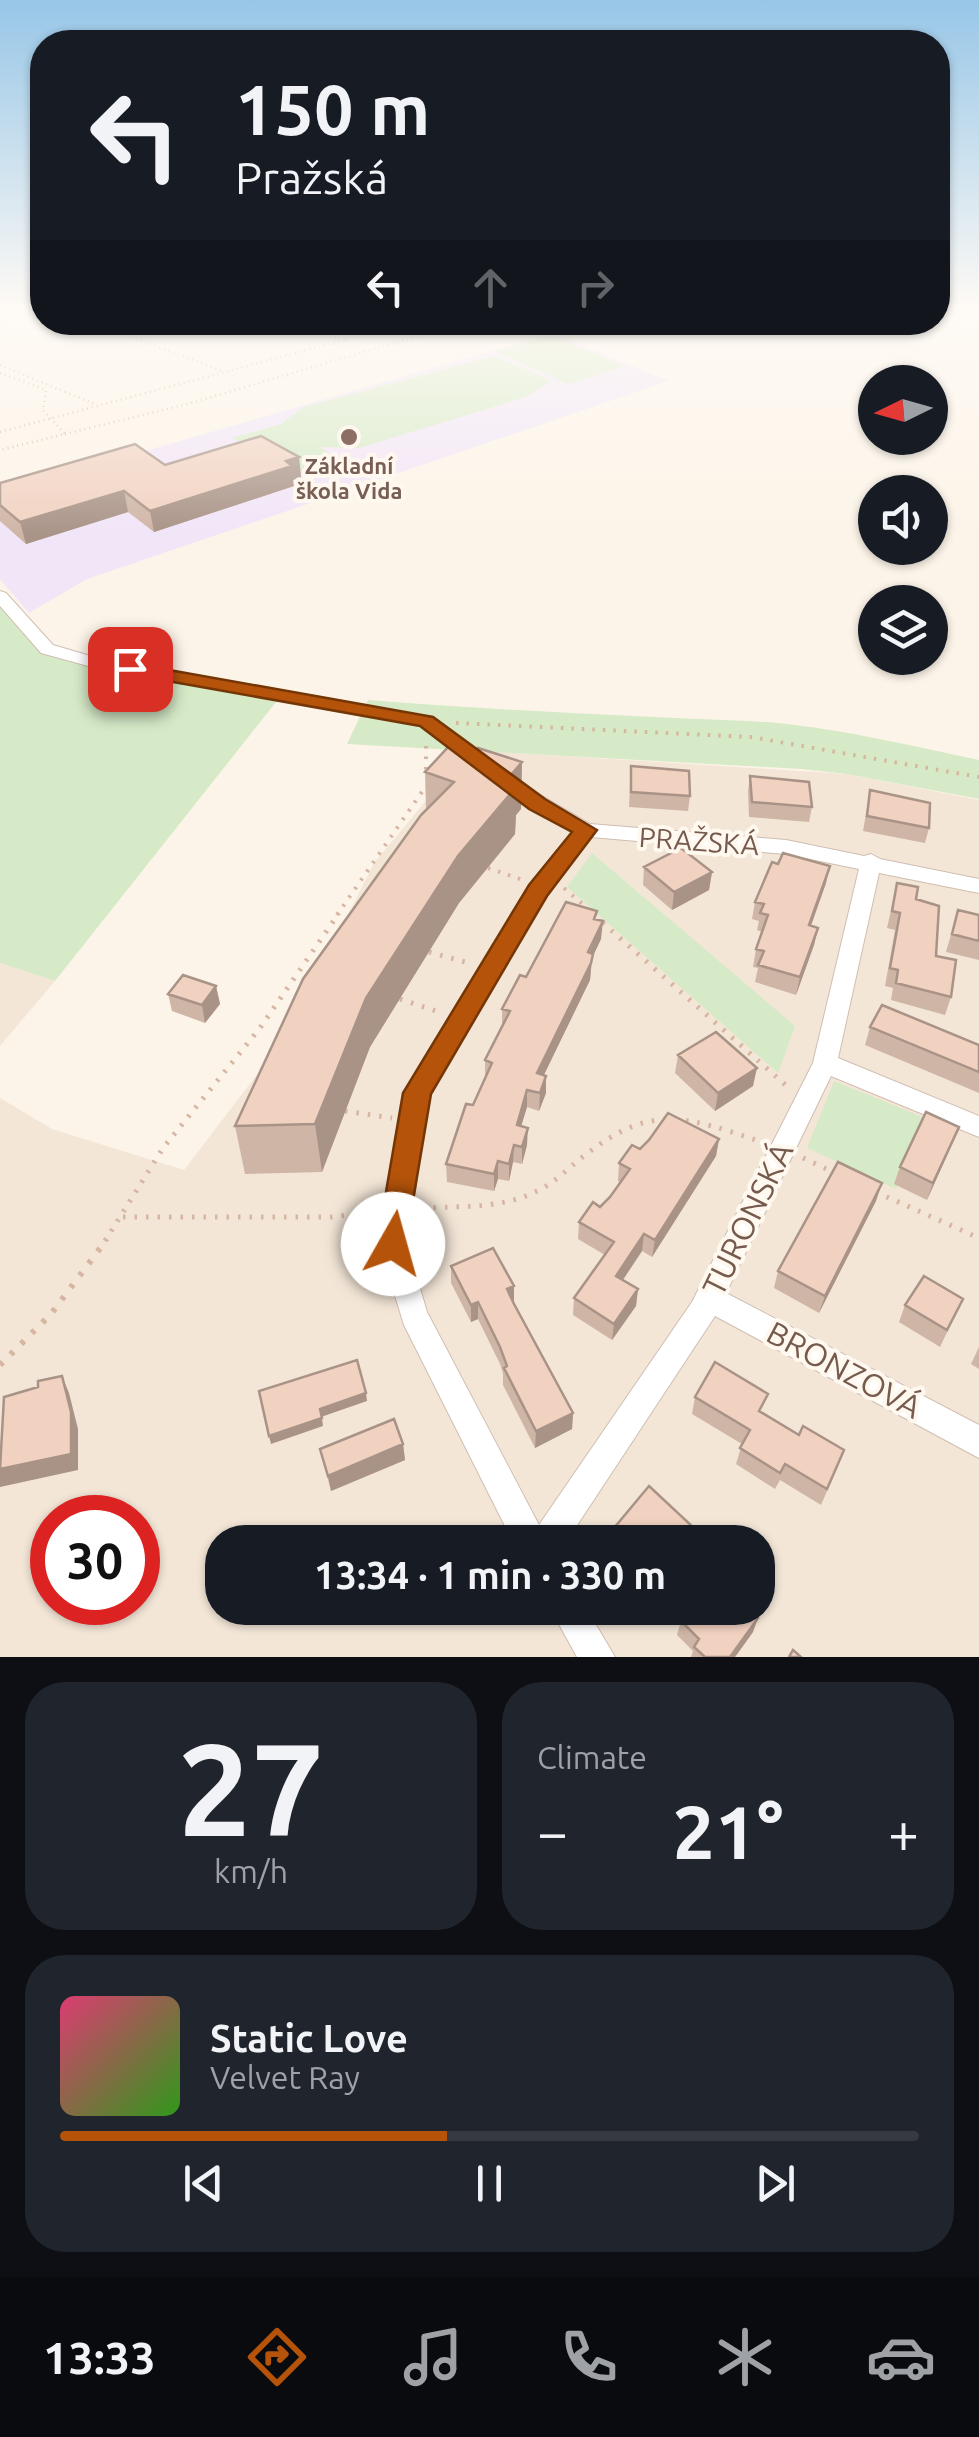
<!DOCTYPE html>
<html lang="en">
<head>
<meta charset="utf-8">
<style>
  :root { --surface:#171b24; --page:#20242c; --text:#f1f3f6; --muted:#9ea1a6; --line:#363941; --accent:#b45309 }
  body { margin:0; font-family:Ubuntu,sans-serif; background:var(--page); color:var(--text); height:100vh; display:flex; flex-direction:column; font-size:38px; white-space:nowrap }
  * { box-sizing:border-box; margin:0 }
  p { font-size:32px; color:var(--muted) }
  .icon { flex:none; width:55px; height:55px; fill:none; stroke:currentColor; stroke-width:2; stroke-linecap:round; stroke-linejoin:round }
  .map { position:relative; height:1657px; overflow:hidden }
  .drawer { display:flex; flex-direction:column; gap:25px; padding:25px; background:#0d0f14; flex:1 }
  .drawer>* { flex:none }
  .guide { position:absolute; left:30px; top:30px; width:920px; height:305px; border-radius:40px; box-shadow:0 2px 8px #0004; background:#171b24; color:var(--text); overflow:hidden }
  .needle { width:65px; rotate:265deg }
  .buttons { position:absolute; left:858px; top:365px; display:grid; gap:20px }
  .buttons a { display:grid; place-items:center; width:90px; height:90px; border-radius:50%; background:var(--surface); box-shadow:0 2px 8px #0004; font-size:50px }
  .speed { position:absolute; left:30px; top:1495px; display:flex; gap:20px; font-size:50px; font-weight:700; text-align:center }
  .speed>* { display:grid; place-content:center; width:130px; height:130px; border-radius:50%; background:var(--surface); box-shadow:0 2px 8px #0004; line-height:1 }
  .speed .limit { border:15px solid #d22; background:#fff; color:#111 }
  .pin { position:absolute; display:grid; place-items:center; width:85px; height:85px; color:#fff; margin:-42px; border-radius:20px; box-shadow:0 5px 15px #0006 }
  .me { position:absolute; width:110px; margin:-55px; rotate:7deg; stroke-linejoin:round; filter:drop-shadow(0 0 8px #0008) }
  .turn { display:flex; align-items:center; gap:35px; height:210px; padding:0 40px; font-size:45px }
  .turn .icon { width:130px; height:130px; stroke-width:2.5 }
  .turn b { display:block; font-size:70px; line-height:85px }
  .lanes { display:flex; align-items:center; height:95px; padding:0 40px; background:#0003; justify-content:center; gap:50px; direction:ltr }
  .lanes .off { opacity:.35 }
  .big { font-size:75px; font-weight:700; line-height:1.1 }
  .drawer .widget { flex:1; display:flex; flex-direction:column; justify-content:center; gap:15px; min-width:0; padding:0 35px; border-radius:40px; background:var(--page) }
  .drawer .dial { align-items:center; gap:0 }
  .dial b { font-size:130px; line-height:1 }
  .song { display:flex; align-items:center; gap:30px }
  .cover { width:120px; height:120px; border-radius:15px; background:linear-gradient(135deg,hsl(340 70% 55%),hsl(110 70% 35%)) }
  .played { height:10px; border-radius:5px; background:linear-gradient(90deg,var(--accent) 45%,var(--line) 45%) }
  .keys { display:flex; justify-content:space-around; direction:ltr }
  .heat { display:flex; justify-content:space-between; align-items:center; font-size:55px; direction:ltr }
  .drawer .tiles { flex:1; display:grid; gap:25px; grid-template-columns:1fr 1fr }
  .widget:last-child { grid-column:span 2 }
  .trip { position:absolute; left:205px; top:1525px; width:570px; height:100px; border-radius:40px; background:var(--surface); box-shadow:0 2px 8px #0004; font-weight:700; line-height:100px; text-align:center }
  .dock { display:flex; height:160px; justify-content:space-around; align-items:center; background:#090b0e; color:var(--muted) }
  .dock .icon { width:70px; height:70px }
  .dock .current { color:var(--accent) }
  .dock b { font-size:45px; color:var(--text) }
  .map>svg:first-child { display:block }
</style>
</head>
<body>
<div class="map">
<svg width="979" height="1657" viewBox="0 0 979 1657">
  <rect width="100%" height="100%" fill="#fcf4e8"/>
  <path fill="#f3e6d7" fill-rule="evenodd" d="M455,749l392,25 132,26v857h-979v-559l52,31 132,41 104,-136 86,-171 76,-91zM52,1518h86v84h-86zM222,1542h536v66h-536z
    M0,963l55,18 -55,65z"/>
  <path fill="#f1e5f8" d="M553,333l116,48 -582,198 -58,34 -29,-34v-86z"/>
  <path fill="#d6eac7" d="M551,335l74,31 -57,18 -73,-33z
    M494,356l58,25 -26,16 -167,51 -39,-1 18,12 -45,14 -61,-35 49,-14 22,-17z
    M0,596l47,53 233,48 -225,284 -55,-18z
    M368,700c127,10 252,16 379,21 74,3 159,24 232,39v39l-132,-25 -46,-5 -454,-25z
    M592,853l203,173 -17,47 -211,-186z
    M834,1081l91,37 -29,71 -89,-41z"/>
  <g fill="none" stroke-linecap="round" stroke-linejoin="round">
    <g stroke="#d0beb1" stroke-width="2">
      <path id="minor" d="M0,591l6,2 47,52 41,12 338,60 54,44 -9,6 -7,-2 -50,-40 -328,-58 -51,-14 -41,-47z
        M501,772l89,52 196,16 78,16 7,-2 9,5 99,20v14l-100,-20 -41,185 141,58v21l-148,-61 -105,217 253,132v33l-264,-142 -149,226h-53l-109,-217 -25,-81 26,-151 126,-207 43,-54 -44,-24 -36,-26 -3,-4zM591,837l195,17 73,15 -46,194 -121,239 -153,223 -112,-213 -20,-68 22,-150 117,-199z
        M550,1608h36l29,49h-38z"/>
    </g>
    <path stroke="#d6b6a3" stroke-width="2.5" stroke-dasharray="1 4" stroke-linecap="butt" d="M0,321l42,-13
      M94,322l131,50
      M292,322l53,18
      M0,365l97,40
      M0,373l46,17 -3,20 22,24 -65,16
      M0,432l412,-110
      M65,434l130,-32 270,-80"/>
    <path stroke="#d6b6a3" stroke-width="4" stroke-dasharray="2.5 8" stroke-linecap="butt" d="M456,723l295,14 228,40
      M426,746v25
      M488,868l35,12
      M564,888l23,20
      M337,915l89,-129"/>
    <path stroke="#d6b6a3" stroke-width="5" stroke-dasharray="2.5 9" stroke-linecap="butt" d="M594,915l195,173
      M429,952l43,12
      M400,999l42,14
      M345,1111l47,7
      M803,1158l32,15
      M876,1192l103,46
      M422,1208c38,-2 78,1 113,-16 19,-8 33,-24 49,-36 68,-54 102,-39 178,-14
      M123,1217h209l41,-5
      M105,1241l58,-93 97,-120 79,-115"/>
    <path stroke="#d6b6a3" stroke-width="6" stroke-dasharray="4 11" stroke-linecap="butt" d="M0,1365l51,-51 56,-75"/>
    <use href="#minor" fill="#fff" fill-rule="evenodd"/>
  </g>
  <path fill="#cfb5a6" d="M299,457l2,20 -8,3 1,6 -140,46 -26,-20 -102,32 -26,-23v-38l165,-18z
    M475,752l47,10 -1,47 -5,6 -1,19 -56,69 -89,144 -48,125 -77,2 -10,-48 191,-316 -1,-38z
    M631,766l59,30 -2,15 -59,-4z
    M750,776l62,31 -3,15 -60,-5 -1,-26z
    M870,790l59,38 -4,15 -62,-12z
    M644,867l68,5 -3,18 -37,20 -29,-25z
    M826,883l-15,43 7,2 -4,17 -18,50 -41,-13 3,-14 -5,-1 3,-18 6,-17 -5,-2 2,-9 -7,-2 3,-17z
    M897,883l19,16 35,98 -6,18 -54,-15 2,-12 -8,-2 10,-56 -8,-2z
    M958,910l21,5v45l-33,-8z
    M597,920l4,19 -9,19 -2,22 -46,95 2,18 -7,18 -12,-4 -6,19 6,19 -5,19 -9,-2 -4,19 -11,-2 -4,12 -47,-9 -1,-18 39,-86v-18l17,-34v-17l24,-32z
    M216,986l4,18 -15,19 -33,-12 -4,-17z
    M870,1027l109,18v48l-114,-48z
    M678,1055l75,31 -38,25 -40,-38z
    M959,1127l-32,73 -33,-16 6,-17z
    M719,1139l-3,17 -64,101 -10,-6 -19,29 15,9 -2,17 -24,34 -39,-25 1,-17 31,-43 -27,-16 1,-17 21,-15 10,-10 10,-15 -2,-1 1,-18 21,-14z
    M876,1201l-57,112 -45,-25 4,-17z
    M451,1266l63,20v17l59,110 -1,16 -37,19 -32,-63v-12l-3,-9 -22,-45 -7,3 -20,-39z
    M963,1299l-23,48 -41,-25 6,-17z
    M979,1347v22l-8,-5z
    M695,1397l67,16 76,53 -17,39 -41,-25 -5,9 -39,-25 6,-20 -50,-30z
    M403,1444l2,16 -74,31 -11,-42z
    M614,1528l81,1 -3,13h-80z
    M681,1621l72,11 -18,25h-44l2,-6 -16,-16z"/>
  <path fill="#a99387" d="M299,457l2,20 -8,3 1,6 -140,46 -4,-21z
    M124,491l4,21 -102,32 -6,-22z
    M522,762l-1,47 -5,6 -1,19 -56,69 -89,144 -48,125 -7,-48 51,-126 138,-215z
    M830,866l-4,17 -21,59 4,-17z
    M712,872l-3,18 -37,20 2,-18z
    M603,921l-2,18 -9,19 -2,22 -54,111 1,-18z
    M818,928l-4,17 -18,50 4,-18z
    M216,986l4,18 -15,19 -3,-18z
    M757,1068l-4,18 -38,25 3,-18z
    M546,1076v17l-7,18 1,-18z
    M527,1090v17l-11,36 1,-18z
    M959,1127l-7,17 -25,56 6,-17z
    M528,1128l-1,17 -5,19v-17z
    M719,1139l-3,17 -64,101 3,-17z
    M514,1145l-1,17 -4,19v-17z
    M498,1161v18l-4,12v-17z
    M882,1183l-6,18 -57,112 6,-17z
    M644,1234l-2,17 -28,42 2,-17z
    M514,1286v17l-7,-14z
    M638,1289l-2,17 -24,34 2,-16z
    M478,1302v17l-7,3v-17z
    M62,1376l7,17 9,36v41l-78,17v-18z
    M366,1393l1,8 -46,16 -1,-8z
    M573,1413l-1,16 -37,19 1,-17z
    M322,1418l1,8 -52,18 -2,-8z
    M403,1444l2,16 -74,31 -3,-15z
    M695,1529l-3,13h-7z
    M758,1618l-5,14 -18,25h-5z"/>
  <path fill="#f1d2c1" stroke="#a99387" stroke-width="2.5" d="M261,436l38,21 -13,4 6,5 -142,45 -26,-20 -104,31 -20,-17v-22l135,-39 30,21z
    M451,744l24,8 3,-4 44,14 -18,21 12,4 -58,69 -92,142 -51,126 -80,2 68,-147 118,-164 33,-33 -29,-10z
    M631,766l58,5 1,25 -59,-4z
    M750,776l59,6 3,25 -60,-5z
    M870,790l60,13 -1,25 -62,-12z
    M681,848l31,24 -38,20 -30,-25z
    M783,853l47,13 -21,59 9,3 -18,49 -42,-12 6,-14 -8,-2 12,-34 -8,-2 4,-9 -9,-2 17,-40 6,2z
    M897,883l21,4 -2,12 23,7 -3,50 20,4 -5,37 -55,-14 2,-13 -8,-2 10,-55 -8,-2z
    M566,902l31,9 -3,8 9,2 -15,31 5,2 -2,9 -54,110 9,3 -6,17 -13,-3 -10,35 11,3 -6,19 -8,-2 -5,19 -11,-3 -4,13 -48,-10 20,-60 7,1 19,-42 -7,-3 25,-49 -8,-2 18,-34 6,2z
    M958,910l21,5v26l-27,-7z
    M183,975l33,11 -14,19 -34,-11z
    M882,1005l97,40v27l-109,-45z
    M716,1032l41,36 -39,25 -40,-38z
    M926,1112l33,15 -26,56 -33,-16z
    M668,1113l51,26 -64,101 -11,-6 -28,42 22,13 -24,35 -40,-26 40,-56 -35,-20 14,-20 7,5 10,-10 20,-28 -11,-6 13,-18 8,4 9,-9z
    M838,1162l44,21 -57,113 -47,-25z
    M493,1248l21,38 -7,3 7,15 59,109 -37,18 -32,-63 3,-2 -7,-19 -22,-45 -7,3 -20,-39z
    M924,1276l39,23 -16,31 -42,-25z
    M357,1360l9,33 -46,16 2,9 -53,18 -10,-45z
    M715,1362l53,32 -9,17 40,24 4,-9 41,24 -17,39 -42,-25 -5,9 -40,-25 10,-18 -55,-33z
    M62,1376l9,36v42l-71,15 4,-72 34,-10v-6z
    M394,1419l9,25 -75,32 -8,-27z
    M649,1486l46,43 -10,13h-55l-16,-14z
    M691,1608h56l11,10 -28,39h-25l-11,-10 5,-8 -18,-18z
    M793,1650l8,7h-12z"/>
  <linearGradient id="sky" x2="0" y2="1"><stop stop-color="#97c6e7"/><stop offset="0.57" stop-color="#fefaf5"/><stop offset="1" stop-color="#fefaf5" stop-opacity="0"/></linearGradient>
  <rect width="979" height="537" fill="url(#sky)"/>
  <path fill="#b45309" stroke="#753606" stroke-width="2.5" d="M130,663l303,54 112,82 52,31 -50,66 -116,198 -27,160 -11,4 -11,-4 -5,-10 26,-151 126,-208 43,-53 -43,-23 -109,-83 -297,-53 -3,-4z"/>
  <circle fill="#8d6e63" stroke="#fef8ef" stroke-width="4" cx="349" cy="437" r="10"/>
  <g text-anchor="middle" stroke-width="8" stroke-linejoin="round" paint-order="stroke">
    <g font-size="22" font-weight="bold" fill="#785e54" stroke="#fef8ef">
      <text x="349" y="474">Základní<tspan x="349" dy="25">škola Vida</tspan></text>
    </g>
    <g font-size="28" fill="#765a4d" stroke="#fef8ef">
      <text transform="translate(699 841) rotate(4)" y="10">PRAŽSKÁ</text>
    </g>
    <g font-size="32" fill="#765a4d" stroke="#fef8ef">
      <text transform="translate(748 1219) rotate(-64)" y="11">TURONSKÁ</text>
      <text transform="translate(844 1370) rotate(28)" y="11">BRONZOVÁ</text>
    </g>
  </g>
</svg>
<div class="buttons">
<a><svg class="needle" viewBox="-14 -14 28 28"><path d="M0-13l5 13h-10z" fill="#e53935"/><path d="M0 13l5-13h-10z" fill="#9ea1a6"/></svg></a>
<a><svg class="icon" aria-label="sound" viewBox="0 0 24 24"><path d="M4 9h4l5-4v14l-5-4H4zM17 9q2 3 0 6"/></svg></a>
<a><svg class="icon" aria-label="layers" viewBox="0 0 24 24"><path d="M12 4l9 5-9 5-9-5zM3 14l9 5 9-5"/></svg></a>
</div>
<div class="speed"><div class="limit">30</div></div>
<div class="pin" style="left:130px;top:669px;background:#d93025"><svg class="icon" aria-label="arrive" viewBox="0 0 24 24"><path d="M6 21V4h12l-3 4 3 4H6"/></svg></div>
<svg class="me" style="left:393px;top:1244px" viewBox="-20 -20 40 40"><circle r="19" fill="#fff"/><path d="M0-13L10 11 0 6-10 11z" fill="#b45309"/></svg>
<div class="trip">13:34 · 1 min · 330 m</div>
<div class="guide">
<div class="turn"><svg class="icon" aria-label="left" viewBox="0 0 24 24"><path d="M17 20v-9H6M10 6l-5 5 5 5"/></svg><div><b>150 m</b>Pražská</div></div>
<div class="lanes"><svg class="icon" aria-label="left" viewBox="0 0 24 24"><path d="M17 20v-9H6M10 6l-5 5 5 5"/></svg><svg class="icon off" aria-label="ahead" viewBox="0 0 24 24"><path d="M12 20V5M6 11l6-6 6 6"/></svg><svg class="icon off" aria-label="right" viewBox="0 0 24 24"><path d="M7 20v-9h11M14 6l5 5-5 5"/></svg></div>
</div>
</div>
<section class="drawer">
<div class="tiles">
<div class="widget dial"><b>27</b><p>km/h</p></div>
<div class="widget"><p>Climate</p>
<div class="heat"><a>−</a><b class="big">21°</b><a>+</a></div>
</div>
<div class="widget">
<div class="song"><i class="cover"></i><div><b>Static Love</b><p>Velvet Ray</p></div></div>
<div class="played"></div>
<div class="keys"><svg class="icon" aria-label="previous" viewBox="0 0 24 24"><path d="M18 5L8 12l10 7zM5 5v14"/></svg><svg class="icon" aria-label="pause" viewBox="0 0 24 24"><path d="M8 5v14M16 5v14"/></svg><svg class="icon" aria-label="next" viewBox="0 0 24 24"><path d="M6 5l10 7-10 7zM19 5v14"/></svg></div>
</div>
</div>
</section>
<nav class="dock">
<b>13:33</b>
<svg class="icon current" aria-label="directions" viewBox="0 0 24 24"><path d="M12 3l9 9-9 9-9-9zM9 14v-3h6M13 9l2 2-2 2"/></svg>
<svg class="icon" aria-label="music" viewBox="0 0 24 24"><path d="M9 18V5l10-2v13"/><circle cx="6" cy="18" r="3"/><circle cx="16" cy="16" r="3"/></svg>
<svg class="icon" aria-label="phone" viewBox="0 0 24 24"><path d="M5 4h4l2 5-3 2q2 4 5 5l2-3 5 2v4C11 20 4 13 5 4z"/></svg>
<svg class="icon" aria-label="climate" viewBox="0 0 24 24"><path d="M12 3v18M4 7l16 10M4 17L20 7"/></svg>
<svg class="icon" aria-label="car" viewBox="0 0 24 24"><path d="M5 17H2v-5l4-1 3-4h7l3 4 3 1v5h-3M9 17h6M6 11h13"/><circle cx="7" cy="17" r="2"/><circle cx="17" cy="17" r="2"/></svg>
</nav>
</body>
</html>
